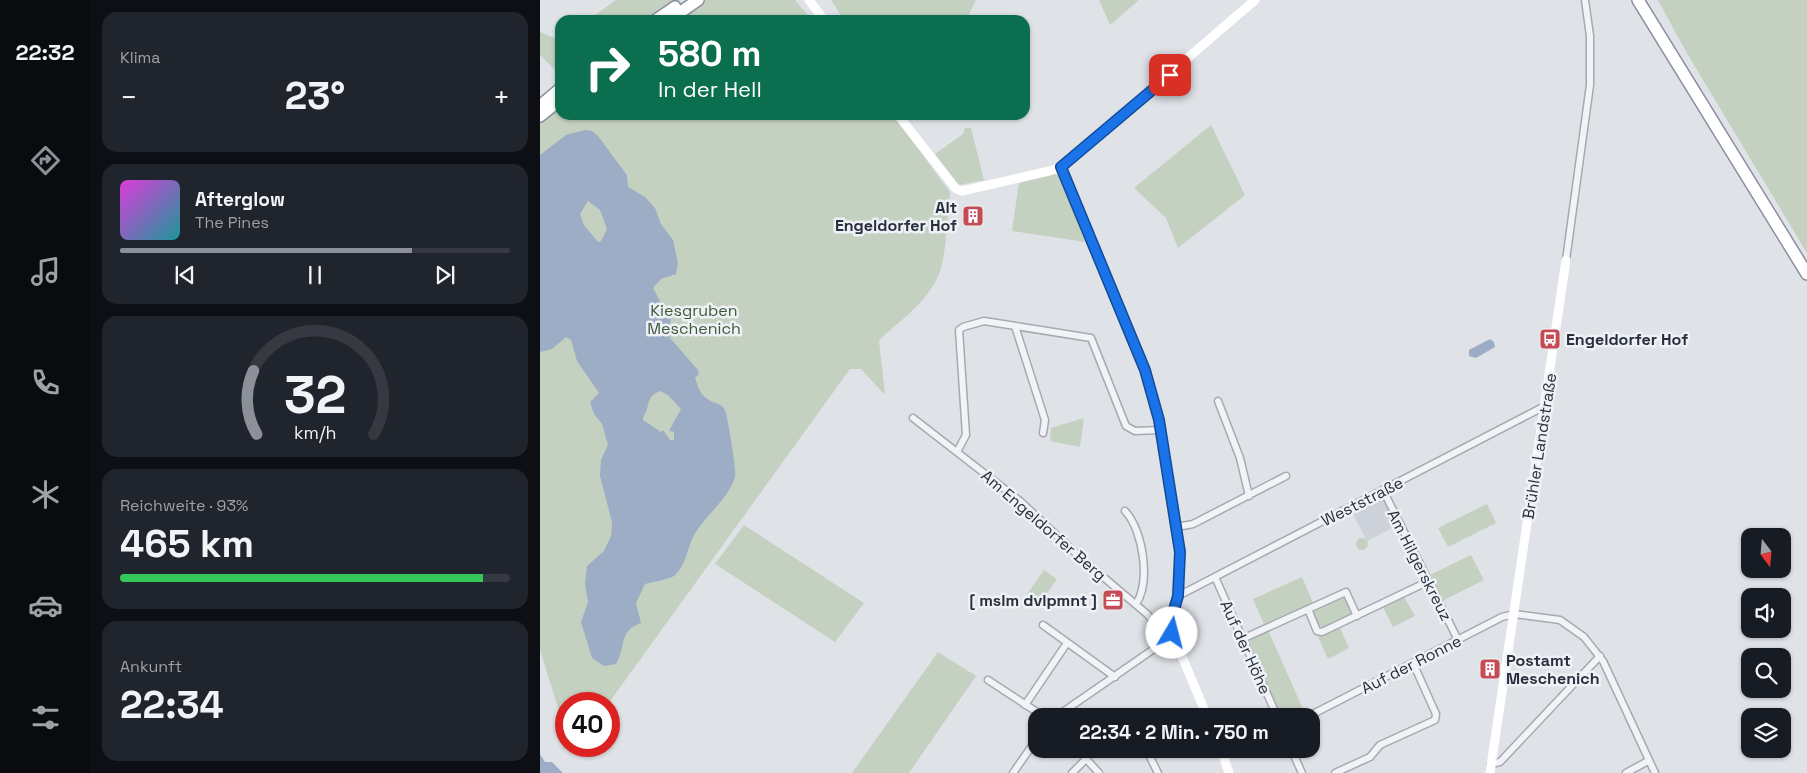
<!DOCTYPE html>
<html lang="de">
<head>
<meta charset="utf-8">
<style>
  :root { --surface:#171b24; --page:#20242c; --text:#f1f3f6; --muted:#9ea1a6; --line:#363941; --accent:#8c9099 }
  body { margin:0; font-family:"Space Grotesk",sans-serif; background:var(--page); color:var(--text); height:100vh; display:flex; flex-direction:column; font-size:19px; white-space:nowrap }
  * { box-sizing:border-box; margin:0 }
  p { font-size:16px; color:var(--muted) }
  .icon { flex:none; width:28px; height:28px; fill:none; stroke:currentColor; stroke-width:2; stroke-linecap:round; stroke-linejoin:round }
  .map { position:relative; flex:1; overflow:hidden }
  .side { display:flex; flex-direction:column; gap:12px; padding:12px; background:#0d0f14; width:450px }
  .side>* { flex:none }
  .guide { position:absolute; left:15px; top:15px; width:475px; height:105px; border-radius:15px; box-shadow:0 1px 4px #0004; background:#0b6e4f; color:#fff; overflow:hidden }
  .needle { width:32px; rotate:164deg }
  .controls { position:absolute; left:1201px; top:528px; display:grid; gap:10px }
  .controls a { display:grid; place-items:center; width:50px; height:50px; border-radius:10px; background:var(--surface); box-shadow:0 1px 4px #0004; font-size:25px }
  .speed { position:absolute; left:15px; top:692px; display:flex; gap:10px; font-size:25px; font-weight:700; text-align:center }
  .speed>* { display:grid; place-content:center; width:65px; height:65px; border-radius:50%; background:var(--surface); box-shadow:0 1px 4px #0004; line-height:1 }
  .speed .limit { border:8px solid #d22; background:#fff; color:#111 }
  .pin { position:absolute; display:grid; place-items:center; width:42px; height:42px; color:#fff; margin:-21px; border-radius:10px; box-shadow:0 2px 8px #0006 }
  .me { position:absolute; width:55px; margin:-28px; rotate:8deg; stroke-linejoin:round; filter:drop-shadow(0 0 4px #0008) }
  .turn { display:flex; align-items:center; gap:18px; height:105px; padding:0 20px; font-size:22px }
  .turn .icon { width:65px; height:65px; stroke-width:2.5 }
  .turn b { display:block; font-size:35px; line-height:42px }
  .big { font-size:38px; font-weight:700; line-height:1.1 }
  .side .widget { flex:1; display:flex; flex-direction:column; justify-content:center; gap:8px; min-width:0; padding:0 18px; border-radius:15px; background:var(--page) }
  .side .dial { align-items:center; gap:0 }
  .dial svg { height:130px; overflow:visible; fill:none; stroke:var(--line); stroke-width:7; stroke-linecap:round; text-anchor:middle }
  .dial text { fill:var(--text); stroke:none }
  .song { display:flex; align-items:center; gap:15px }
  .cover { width:60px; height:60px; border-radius:8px; background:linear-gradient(135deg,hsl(300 70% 55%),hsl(180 70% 35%)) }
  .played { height:5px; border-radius:2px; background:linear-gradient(90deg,var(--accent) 75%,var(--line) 75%) }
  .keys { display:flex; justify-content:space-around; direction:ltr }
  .heat { display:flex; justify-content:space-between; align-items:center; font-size:28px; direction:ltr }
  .charge { height:8px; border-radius:4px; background:linear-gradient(90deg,#34c759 93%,var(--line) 0) }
  .trip { position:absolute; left:488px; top:708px; width:292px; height:50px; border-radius:15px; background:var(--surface); box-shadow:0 1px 4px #0004; font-weight:700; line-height:50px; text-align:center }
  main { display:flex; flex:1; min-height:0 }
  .dock { display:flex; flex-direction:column; width:90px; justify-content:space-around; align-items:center; background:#090b0e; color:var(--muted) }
  .dock .icon { width:35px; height:35px }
  .dock .selected { color:var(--accent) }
  .dock b { font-size:22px; color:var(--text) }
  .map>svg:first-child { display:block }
</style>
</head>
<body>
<main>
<nav class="dock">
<b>22:32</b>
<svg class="icon selected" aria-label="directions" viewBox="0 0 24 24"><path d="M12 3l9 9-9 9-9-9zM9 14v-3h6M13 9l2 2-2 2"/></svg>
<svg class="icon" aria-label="music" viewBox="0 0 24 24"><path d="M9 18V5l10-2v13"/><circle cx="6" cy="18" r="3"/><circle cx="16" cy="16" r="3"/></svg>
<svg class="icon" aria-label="phone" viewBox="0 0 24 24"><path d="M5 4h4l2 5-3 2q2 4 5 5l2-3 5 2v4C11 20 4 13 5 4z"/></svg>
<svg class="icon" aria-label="climate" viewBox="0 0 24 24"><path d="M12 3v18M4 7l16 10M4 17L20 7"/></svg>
<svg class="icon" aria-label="car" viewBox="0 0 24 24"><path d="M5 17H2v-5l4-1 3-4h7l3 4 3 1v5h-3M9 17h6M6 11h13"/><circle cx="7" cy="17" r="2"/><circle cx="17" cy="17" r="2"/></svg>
<svg class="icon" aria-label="filters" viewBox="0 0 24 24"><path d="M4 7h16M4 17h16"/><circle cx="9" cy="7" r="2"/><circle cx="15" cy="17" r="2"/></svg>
</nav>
<section class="side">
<div class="widget"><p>Klima</p>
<div class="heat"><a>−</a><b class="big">23°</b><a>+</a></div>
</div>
<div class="widget">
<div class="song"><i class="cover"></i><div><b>Afterglow</b><p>The Pines</p></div></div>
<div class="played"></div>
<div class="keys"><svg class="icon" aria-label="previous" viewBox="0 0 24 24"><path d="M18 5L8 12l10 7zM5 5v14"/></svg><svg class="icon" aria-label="pause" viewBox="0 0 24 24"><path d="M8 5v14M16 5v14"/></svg><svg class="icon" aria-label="next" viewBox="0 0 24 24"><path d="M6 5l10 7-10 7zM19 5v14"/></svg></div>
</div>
<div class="widget dial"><svg viewBox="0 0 100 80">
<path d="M14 69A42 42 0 1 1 86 69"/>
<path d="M14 69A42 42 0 0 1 12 30" stroke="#8c9099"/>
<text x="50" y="56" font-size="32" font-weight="700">32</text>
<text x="50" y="72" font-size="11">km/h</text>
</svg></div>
<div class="widget"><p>Reichweite · 93%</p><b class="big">465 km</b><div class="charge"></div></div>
<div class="widget"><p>Ankunft</p><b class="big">22:34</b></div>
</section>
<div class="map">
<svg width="1267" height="773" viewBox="0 0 1267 773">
  <rect width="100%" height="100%" fill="#dfe2e7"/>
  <path fill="#cdd1d9" d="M839,496l3,1 14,29 -29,15 -16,-31z"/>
  <path fill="#c4d1c1" d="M76,0h65l-29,20h-64z
    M166,0h89l17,20h-135z
    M291,0h145l-10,20h-122z
    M559,0h40l-29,25z
    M1118,0h149v253l-122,-203z
    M0,32l20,8v35l-20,-20z
    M20,107v8h333l57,77c-3,23 -3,54 -9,76 -9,31 -40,52 -62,72l6,55 -24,-26h-11l-242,335h-42v23h-2l-24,-77v-527z
    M671,125l34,70 -67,53 -12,-30 -32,-30z
    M425,128h6l13,52 -25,5 -24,-31 28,-20z
    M515,174l5,3 25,65 -73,-11 7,-48z
    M544,418l-4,29 -30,-6 1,-13z
    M947,504l9,19 -48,24 -10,-19z
    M204,525l120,78 -29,39 -120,-78z
    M816 544a6 6 0 1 1 12 0a6 6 0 1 1-12 0Z
    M931,555l13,25 -44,22 -12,-26z
    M504,570l13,9 -17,24 -13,-9z
    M762,577l11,26 -49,21 -11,-25z
    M804,597l8,15 -1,3 -28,12 -4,-1 -6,-13 2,-4z
    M864,597l11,19 -22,11 -10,-20z
    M800,628l9,20 -21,11 -10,-22z
    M728,630l38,86h-27l-32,-75z
    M398,652l38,24 -67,97h-57z"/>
  <path fill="#9cadc5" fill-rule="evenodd" d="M45,130l7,1 6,5 29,39 1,12 17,10 10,11 6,16 12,16 5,23 -2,11 -15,5 -8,9 8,15 11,11 -3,15 1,9 28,32 1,4 -4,4c3,7 4,15 11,20 7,6 17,4 20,15 2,9 11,58 9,64 -8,24 -28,36 -41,58 -7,13 -7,30 -20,41 -4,3 -22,6 -29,8l-9,19 5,20c-24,9 -14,23 -25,41l-12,2 -12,-8 -11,-36 7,-20 -3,-18 2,-18 17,-15 7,-15 1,-14 -12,-46 1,-16 7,-15 -6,-21 -8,-10 -4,-12 9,-9 -22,-32 -6,-21 -5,-3 -14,12 -12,3v-197l26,-20zM48,201l12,9 7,19 -6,12 -3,1 -14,-17 -4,-11zM120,391l8,4 13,14 -12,22 5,1v8h-4l-7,-10 -2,2 -18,-12c0,-5 3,-6 4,-11 2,-9 3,-14 13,-18z
    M950,339l4,3 1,5 -19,11 -7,-2v-6z
    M0,754l5,8h7l11,11h-23z"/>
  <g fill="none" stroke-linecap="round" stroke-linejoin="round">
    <g stroke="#a5a9b1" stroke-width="9">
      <path id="street" d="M1026,260l24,-175v-49l-5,-36
        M475,326l30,94 -2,13
        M678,401l22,57 9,38
        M373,418l107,83 62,58 65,55 14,17 11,2
        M417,452l9,-17 -7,-105 4,-3 21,-6 107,17 35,88 9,5 26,-1
        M843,490l75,150
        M585,511c18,19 26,71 11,93
        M637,527l16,-3 93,-48
        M675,577l62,139
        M638,596l367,-190
        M768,609l9,22 5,1 105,-50
        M503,625l72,52
        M702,639l104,-47 11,24
        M448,680l55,36
        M485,705l42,-62
        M517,716l104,-72 6,-11
        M769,716l193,-99 12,-3 46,6 24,17 19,24 52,112
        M537,749l22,24
        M606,749l12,24
        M751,749l11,24
        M951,764l9,-2 100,-106
        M473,773l23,-33
        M532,773l14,-14
        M795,773l35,-16 10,-12 55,-25 1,-6 -23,-51
        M1086,773l22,-12"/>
    </g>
    <g stroke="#888e9d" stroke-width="14">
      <path id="highway" d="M1098,0l169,274
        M116,20l19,-13
        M129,20l29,-20
        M0,106l20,-17
        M0,116l20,-16"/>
    </g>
    <use href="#street" stroke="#f2f3f6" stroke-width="6"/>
    <path stroke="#fff" stroke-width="9" d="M269,0l15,20
      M358,115l58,74 6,2 87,-20 12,-4 194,-167
      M521,167l84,203 11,41 11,49 13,92 -2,44 -7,24 1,13 35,83
      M681,749l8,24
      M950,773l76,-513"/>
    <use href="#highway" stroke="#fff" stroke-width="11"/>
  </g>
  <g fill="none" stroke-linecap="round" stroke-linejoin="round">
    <g stroke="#114b97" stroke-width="12">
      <path id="route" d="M630,75l-109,92 84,203 14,50 21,132 -2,44 -7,24 1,13"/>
    </g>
    <use href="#route" stroke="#1a73e8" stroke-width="9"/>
  </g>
  <defs>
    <g id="building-square" transform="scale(1.125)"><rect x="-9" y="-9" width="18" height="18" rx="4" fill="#c54c54" stroke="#eef1f5"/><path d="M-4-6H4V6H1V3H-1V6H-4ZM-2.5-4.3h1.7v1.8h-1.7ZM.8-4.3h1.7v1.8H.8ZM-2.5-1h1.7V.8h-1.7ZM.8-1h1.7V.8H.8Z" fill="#fff"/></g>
    <g id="bus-square" transform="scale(1.125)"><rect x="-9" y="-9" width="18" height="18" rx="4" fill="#c54c54" stroke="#eef1f5"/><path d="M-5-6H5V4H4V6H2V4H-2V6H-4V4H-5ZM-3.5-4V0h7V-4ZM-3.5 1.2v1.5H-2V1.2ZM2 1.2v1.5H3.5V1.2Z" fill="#fff"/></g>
    <g id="office-square" transform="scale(1.125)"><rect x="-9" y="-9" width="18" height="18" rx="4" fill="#c54c54" stroke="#eef1f5"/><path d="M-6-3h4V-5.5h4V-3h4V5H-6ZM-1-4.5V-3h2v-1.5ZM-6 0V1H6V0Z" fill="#fff"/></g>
  </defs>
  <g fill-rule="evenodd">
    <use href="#building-square" x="433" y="216"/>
    <use href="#bus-square" x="1010" y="339"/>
    <use href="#office-square" x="573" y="600"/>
    <use href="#building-square" x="950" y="669"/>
  </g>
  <g text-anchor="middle" stroke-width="5" stroke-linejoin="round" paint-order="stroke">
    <g font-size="16" font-weight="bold" fill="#292f3d" stroke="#eef1f5" text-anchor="end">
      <text x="417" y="213">Alt<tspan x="417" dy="18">Engeldorfer Hof</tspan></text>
      <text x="1026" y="345" text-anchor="start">Engeldorfer Hof</text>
      <text x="557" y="606">[ mslm dvlpmnt ]</text>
      <text x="966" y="666" text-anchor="start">Postamt<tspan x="966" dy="18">Meschenich</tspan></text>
    </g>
    <g font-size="16" fill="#3b5837" stroke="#eef1f5">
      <text x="154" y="316">Kiesgruben<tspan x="154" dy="18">Meschenich</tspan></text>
    </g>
    <g font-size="16" fill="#292f3d" stroke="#eef1f5">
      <text transform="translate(999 446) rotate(-81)" y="6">Brühler Landstraße</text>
      <text transform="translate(822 501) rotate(-27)" y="6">Weststraße</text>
      <text transform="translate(504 525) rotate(41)" y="6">Am Engeldorfer Berg</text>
      <text transform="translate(880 565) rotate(63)" y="6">Am Hilgerskreuz</text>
      <text transform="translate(706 647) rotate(66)" y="6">Auf der Höhe</text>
      <text transform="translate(871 664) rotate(-27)" y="6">Auf der Ronne</text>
    </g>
  </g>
</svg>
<div class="controls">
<a><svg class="needle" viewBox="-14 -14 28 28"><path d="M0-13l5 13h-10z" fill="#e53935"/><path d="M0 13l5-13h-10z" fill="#9ea1a6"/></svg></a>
<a><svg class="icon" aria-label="sound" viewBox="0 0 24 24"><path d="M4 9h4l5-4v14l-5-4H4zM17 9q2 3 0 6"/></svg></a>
<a><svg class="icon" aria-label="search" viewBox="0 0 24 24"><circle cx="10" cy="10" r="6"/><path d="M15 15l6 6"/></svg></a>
<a><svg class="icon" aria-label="layers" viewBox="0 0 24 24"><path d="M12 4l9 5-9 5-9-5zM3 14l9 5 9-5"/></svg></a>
</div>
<div class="speed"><div class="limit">40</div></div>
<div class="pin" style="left:630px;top:75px;background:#d93025"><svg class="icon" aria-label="arrive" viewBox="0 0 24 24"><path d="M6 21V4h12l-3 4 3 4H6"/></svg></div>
<svg class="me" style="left:632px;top:633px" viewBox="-20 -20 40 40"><circle r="19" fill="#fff"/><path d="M0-13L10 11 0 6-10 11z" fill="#1a73e8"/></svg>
<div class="trip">22:34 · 2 Min. · 750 m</div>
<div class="guide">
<div class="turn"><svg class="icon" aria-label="right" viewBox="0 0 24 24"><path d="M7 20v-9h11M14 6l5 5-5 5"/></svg><div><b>580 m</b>In der Hell</div></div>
</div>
</div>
</main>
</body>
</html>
